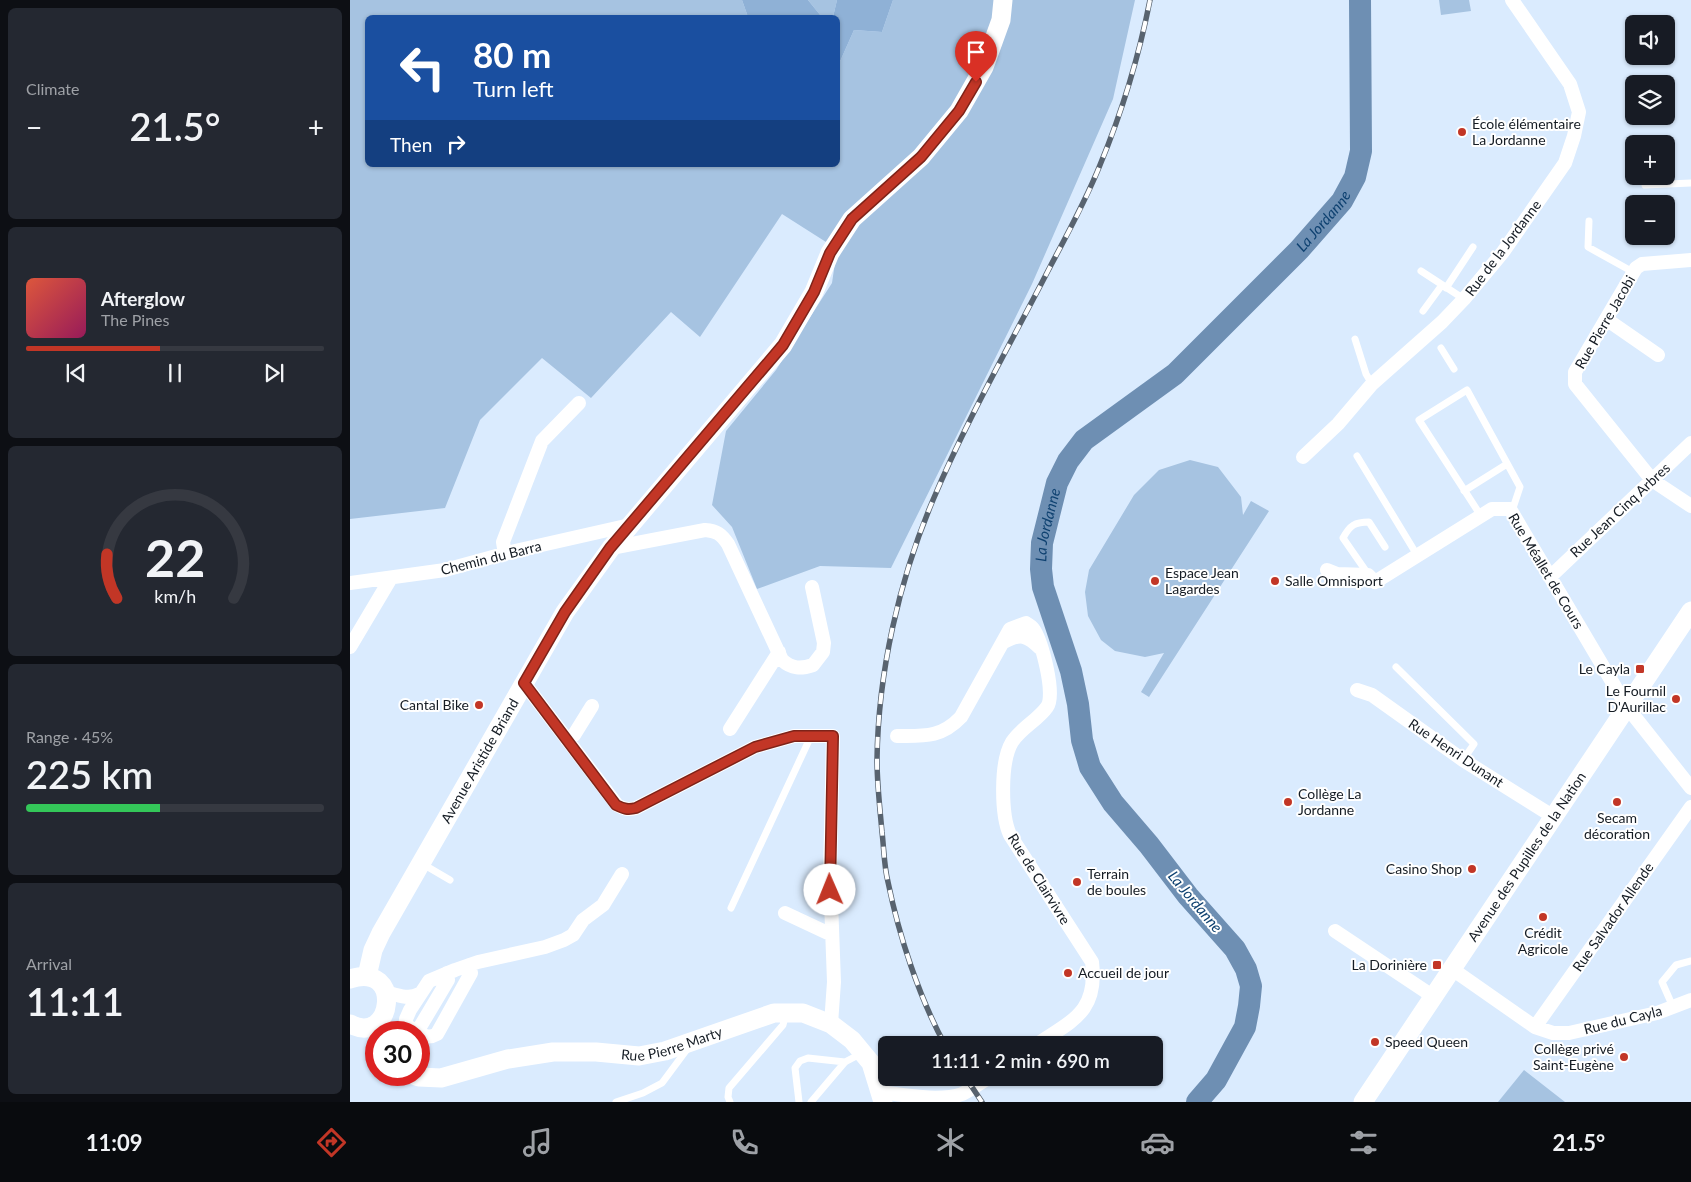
<!DOCTYPE html>
<html lang="en">
<head>
<meta charset="utf-8">
<style>
  :root { --surface:#171b24; --page:#242831; --text:#f1f3f6; --muted:#9ea1a6; --line:#363941; --accent:#c23626 }
  body { margin:0; font-family:Lato,sans-serif; background:var(--page); color:var(--text); height:100vh; display:flex; flex-direction:column; font-size:19px; white-space:nowrap }
  * { box-sizing:border-box; margin:0 }
  p { font-size:16px; color:var(--muted) }
  .icon { flex:none; width:28px; height:28px; fill:none; stroke:currentColor; stroke-width:2; stroke-linecap:round; stroke-linejoin:round }
  .map { position:relative; flex:1; overflow:hidden }
  .side { display:flex; flex-direction:column; gap:8px; padding:8px; background:#0d0f14; width:350px }
  .side>* { flex:none }
  .banner { position:absolute; left:15px; top:15px; width:475px; height:152px; border-radius:8px; box-shadow:0 1px 4px #0004; background:#1a4fa0; color:#fff; overflow:hidden }
  .tools { position:absolute; left:1275px; top:15px; display:grid; gap:10px }
  .tools a { display:grid; place-items:center; width:50px; height:50px; border-radius:8px; background:var(--surface); box-shadow:0 1px 4px #0004; font-size:25px }
  .speed { position:absolute; left:15px; top:1021px; display:flex; gap:10px; font-size:25px; font-weight:700; text-align:center }
  .speed>* { display:grid; place-content:center; width:65px; height:65px; border-radius:50%; background:var(--surface); box-shadow:0 1px 4px #0004; line-height:1 }
  .speed .limit { border:8px solid #d22; background:#fff; color:#111 }
  .pin { position:absolute; display:grid; place-items:center; width:42px; height:42px; color:#fff; margin:-51px -21px; border-radius:50% 50% 50% 0; rotate:-45deg; box-shadow:0 0 5px #0007 }
  .pin .icon { rotate:45deg }
  .me { position:absolute; width:55px; margin:-28px; rotate:359deg; stroke-linejoin:round; filter:drop-shadow(0 0 4px #0008) }
  .turn { display:flex; align-items:center; gap:18px; height:105px; padding:0 25px; font-size:22px }
  .turn .icon { width:65px; height:65px; stroke-width:2.5 }
  .turn b { display:block; font-size:35px; line-height:42px }
  .then { display:flex; align-items:center; height:48px; padding:0 25px; background:#0003; gap:10px; font-size:19px }
  .big { font-size:38px; font-weight:600; line-height:1.1 }
  .side .widget { flex:1; display:flex; flex-direction:column; justify-content:center; gap:8px; min-width:0; padding:0 18px; border-radius:8px; background:var(--page) }
  .side .dial { align-items:center; gap:0 }
  .dial svg { height:130px; overflow:visible; fill:none; stroke:var(--line); stroke-width:7; stroke-linecap:round; text-anchor:middle }
  .dial text { fill:var(--text); stroke:none }
  .song { display:flex; align-items:center; gap:15px }
  .cover { width:60px; height:60px; border-radius:8px; background:linear-gradient(135deg,hsl(10 70% 55%),hsl(330 70% 35%)) }
  .played { height:5px; border-radius:2px; background:linear-gradient(90deg,var(--accent) 45%,var(--line) 45%) }
  .keys { display:flex; justify-content:space-around; direction:ltr }
  .heat { display:flex; justify-content:space-between; align-items:center; font-size:28px; direction:ltr }
  .charge { height:8px; border-radius:4px; background:linear-gradient(90deg,#34c759 45%,var(--line) 0) }
  .trip { position:absolute; left:528px; top:1036px; width:285px; height:50px; border-radius:8px; background:var(--surface); box-shadow:0 1px 4px #0004; font-weight:600; line-height:50px; text-align:center }
  .tabs { display:flex; height:80px; justify-content:space-around; align-items:center; background:#090b0e; color:var(--muted) }
  .tabs .icon { width:35px; height:35px }
  .tabs .on { color:var(--accent) }
  .tabs b { font-size:22px; color:var(--text) }
  main { display:flex; flex:1; min-height:0 }
  .map>svg:first-child { display:block }
</style>
</head>
<body>
<main>
<section class="side">
<div class="widget"><p>Climate</p>
<div class="heat"><a>−</a><b class="big">21.5°</b><a>+</a></div>
</div>
<div class="widget">
<div class="song"><i class="cover"></i><div><b>Afterglow</b><p>The Pines</p></div></div>
<div class="played"></div>
<div class="keys"><svg class="icon" aria-label="previous" viewBox="0 0 24 24"><path d="M18 5L8 12l10 7zM5 5v14"/></svg><svg class="icon" aria-label="pause" viewBox="0 0 24 24"><path d="M8 5v14M16 5v14"/></svg><svg class="icon" aria-label="next" viewBox="0 0 24 24"><path d="M6 5l10 7-10 7zM19 5v14"/></svg></div>
</div>
<div class="widget dial"><svg viewBox="0 0 100 80">
<path d="M14 69A42 42 0 1 1 86 69"/>
<path d="M14 69A42 42 0 0 1 8 42" stroke="#c23626"/>
<text x="50" y="56" font-size="32" font-weight="700">22</text>
<text x="50" y="72" font-size="11">km/h</text>
</svg></div>
<div class="widget"><p>Range · 45%</p><b class="big">225 km</b><div class="charge"></div></div>
<div class="widget"><p>Arrival</p><b class="big">11:11</b></div>
</section>
<div class="map">
<svg width="1341" height="1102" viewBox="0 0 1341 1102">
  <rect width="100%" height="100%" fill="#daebfe"/>
  <path fill="#a6c3e1" d="M0,0h392l6,17 -380,1v147h470v-99l16,-36 28,2 11,-32h242l-22,99 -81,185 -141,284 -71,-2 -63,23 -25,-62 -20,-22 14,-74 50,-61 56,-87 5,-34 -55,-35 -82,123 -29,-25 -80,86 -49,-40 -62,62 -35,88 -95,11z
    M458,0h29l-4,17 -12,-1z
    M1089,0h30l2,11 -30,4z
    M840,460l28,7 23,30 2,18 8,-14 18,10 -120,186 -8,-5 23,-39 -19,4 -30,-6 -14,-11 -13,-24 -3,-24 4,-22 45,-75 25,-25z
    M1174,1070l41,32h-67z"/>
  <path fill="#8fb1d6" d="M392,0h66l13,16 5,1h-78z
    M487,0h56l-11,32 -28,-2 -16,36v-48l-5,-1z"/>
  <g fill="none" stroke-linecap="round" stroke-linejoin="round">
    <path stroke="#6e8fb3" stroke-width="22" id="s1" d="M847,1102l19,-22 29,-53 4,-21 2,-20 -5,-17 -11,-20 -47,-53 -39,-51 -36,-42 -23,-36 -8,-27 -4,-36 -7,-33 -28,-84 -2,-18 1,-26 15,-60 11,-22 16,-21 91,-66 124,-124 43,-49 13,-24 6,-26 -1,-151"/>
    <path stroke="#fff" stroke-width="7" d="M1295,185l46,-2
      M1239,221l-1,26 45,25
      M1071,271l43,28
      M1096,288l27,-41
      M1073,311l19,-26
      M1005,339l11,35 6,10
      M1091,348l13,21
      M1007,456l60,99
      M1114,491l43,-27
      M1131,516l-62,-96 48,-30 53,97 -8,24
      M1018,574l-25,-36c7,-13 12,-16 26,-16l16,25
      M1046,667l78,77 -11,16
      M71,863l29,17
      M381,908l80,-172
      M1323,1007l-11,-25 14,-17 15,-4
      M266,1102l27,-9 19,-10 26,-35
      M380,1102l-2,-5 1,-9 54,-63 3,-12
      M449,1102l-4,-34 5,-7 8,-3 37,4
      M461,1102l34,-40 17,-9"/>
    <path stroke="#fff" stroke-width="14" d="M1341,260l-49,4 -6,4 -61,104v12l77,96 39,26
      M1256,319l52,36
      M953,457l35,-33 34,-40 70,-62 22,-23 39,-47 62,-89 9,-27 5,-24 -9,-28 -58,-84
      M261,548l94,-18c12,1 16,4 23,14l54,116c10,9 19,9 31,5l10,-13 1,-9 -12,-56
      M155,554l-2,-12 39,-101 37,-38
      M977,570l10,4 31,1 7,7 117,-73h18l117,198 64,81
      M1200,577l141,-134
      M0,583l95,-13 70,-19 115,-26
      M654,642c16,-9 23,-7 36,6
      M0,647l41,-69
      M174,683l93,122c7,4 11,5 19,3l119,-61 39,-11h39l-3,138 4,108 -3,42
      M1007,690l15,5 91,65 91,57
      M380,729l49,-77
      M547,736c27,0 44,2 64,-19l49,-88 16,-6c3,2 7,4 8,7 8,13 22,65 13,77 -9,13 -26,21 -35,35 -12,20 -11,73 -2,93l82,127c6,50 -19,58 -56,83
      M217,740l7,-5 18,-29
      M435,913l47,22
      M985,931l99,66
      M1102,969l83,58 18,6h16l88,-20 34,-13
      M97,973l1,7 -31,52 -11,-7v-6l4,-9 19,-29 26,-11 23,-8 67,-15 19,-7 9,-5 10,-15 20,-15 19,-31
      M36,992c11,3 23,8 33,2
      M1185,1027l156,-220
      M69,1033c7,4 11,5 18,1l34,-61 -2,-8
      M530,1092c25,3 59,10 82,2 9,-4 18,-11 26,-16"/>
    <g stroke="#fff" stroke-width="19">
      <path id="s2" d="M17,976l6,-26 8,-17 184,-321 46,-64 172,-203 31,-53 16,-39 22,-34 69,-62 38,-46 25,-44 17,-47 2,-20"/>
      <path d="M0,979c54,-18 43,68 0,45"/>
      <path id="s3" d="M63,1075l6,2 22,1 67,-19 45,-7h43l43,4 26,-5 109,-38h29l28,11 21,16 19,23 12,39"/>
      <path id="s4" d="M1013,1102l328,-491"/>
    </g>
    <g stroke="#58636f" stroke-width="5.5">
      <path id="rail" d="M595,1045c-26,-48 -46,-109 -57,-163 -4,-16 -4,-33 -6,-50 -2,-23 -5,-48 -5,-72 1,-87 22,-180 56,-260 34,-81 78,-157 118,-235 17,-32 35,-65 49,-100 22,-53 39,-109 50,-165
        M616,1078l16,24"/>
    </g>
    <use href="#rail" stroke="#fff" stroke-width="4" stroke-dasharray="11" stroke-linecap="butt"/>
  </g>
  <g fill="none" stroke-linecap="round" stroke-linejoin="round">
    <g stroke="#7e2319" stroke-width="12">
      <path id="route" d="M480,890l3,-154h-39l-39,11 -119,61c-8,2 -12,1 -20,-3l-92,-122 41,-71 45,-64 173,-203 31,-53 16,-39 22,-34 69,-62 38,-46 17,-29"/>
    </g>
    <use href="#route" stroke="#c23626" stroke-width="9"/>
  </g>
  <g fill="#c23626" stroke="#fff" stroke-width="2">
    <circle cx="1112" cy="132" r="5"/>
    <circle cx="805" cy="581" r="5"/>
    <circle cx="925" cy="581" r="5"/>
    <rect x="1285" y="664" width="10" height="10" rx="2.5"/>
    <circle cx="1326" cy="699" r="5"/>
    <circle cx="129" cy="705" r="5"/>
    <circle cx="938" cy="802" r="5"/>
    <circle cx="1267" cy="802" r="5"/>
    <circle cx="1122" cy="869" r="5"/>
    <circle cx="727" cy="882" r="5"/>
    <circle cx="1193" cy="917" r="5"/>
    <rect x="1082" y="960" width="10" height="10" rx="2.5"/>
    <circle cx="718" cy="973" r="5"/>
    <circle cx="1025" cy="1042" r="5"/>
    <circle cx="1274" cy="1057" r="5"/>
  </g>
  <g text-anchor="middle" stroke-width="4" stroke-linejoin="round" paint-order="stroke">
    <g font-size="14" fill="#151c24" stroke="#fff" text-anchor="start">
      <text x="1122" y="129">École élémentaire<tspan x="1122" dy="16">La Jordanne</tspan></text>
      <text x="815" y="578">Espace Jean<tspan x="815" dy="16">Lagardes</tspan></text>
      <text x="935" y="586">Salle Omnisport</text>
      <text x="1280" y="674" text-anchor="end">Le Cayla</text>
      <text x="1316" y="696" text-anchor="end">Le Fournil<tspan x="1316" dy="16">D'Aurillac</tspan></text>
      <text x="119" y="710" text-anchor="end">Cantal Bike</text>
      <text x="948" y="799">Collège La<tspan x="948" dy="16">Jordanne</tspan></text>
      <text x="1267" y="823" text-anchor="middle">Secam<tspan x="1267" dy="16">décoration</tspan></text>
      <text x="1112" y="874" text-anchor="end">Casino Shop</text>
      <text x="737" y="879">Terrain<tspan x="737" dy="16">de boules</tspan></text>
      <text x="1193" y="938" text-anchor="middle">Crédit<tspan x="1193" dy="16">Agricole</tspan></text>
      <text x="1077" y="970" text-anchor="end">La Dorinière</text>
      <text x="728" y="978">Accueil de jour</text>
      <text x="1035" y="1047">Speed Queen</text>
      <text x="1264" y="1054" text-anchor="end">Collège privé<tspan x="1264" dy="16">Saint-Eugène</tspan></text>
    </g>
    <g font-size="14" fill="#151c24" stroke="#fff">
      <text transform="translate(1153 248) rotate(-53)" y="5">Rue de la Jordanne</text>
      <text transform="translate(1255 322) rotate(-60)" y="5">Rue Pierre Jacobi</text>
      <text transform="translate(1270 510) rotate(-43)" y="5">Rue Jean Cinq Arbres</text>
      <text transform="translate(141 558) rotate(-14)" y="5">Chemin du Barra</text>
      <text transform="translate(1196 571) rotate(59)" y="5">Rue Méallet de Cours</text>
      <text transform="translate(1106 753) rotate(34)" y="5">Rue Henri Dunant</text>
      <text dy="5" stroke="none"><textPath href="#s2" startOffset="244">Avenue Aristide Briand</textPath></text>
      <text dy="5" stroke="none"><textPath href="#s4" startOffset="295">Avenue des Pupilles de la Nation</textPath></text>
      <text transform="translate(689 879) rotate(58)" y="5">Rue de Clairvivre</text>
      <text transform="translate(1263 917) rotate(-55)" y="5">Rue Salvador Allende</text>
      <text transform="translate(1273 1020) rotate(-14)" y="5">Rue du Cayla</text>
      <text dy="5" stroke="none"><textPath href="#s3" startOffset="264">Rue Pierre Marty</textPath></text>
    </g>
    <g font-size="15" font-style="italic" fill="#0e4170" stroke="#fff">
      <text dy="5" stroke="none"><textPath href="#s1" startOffset="1074">La Jordanne</textPath></text>
      <text dy="5" stroke="none"><textPath href="#s1" startOffset="654">La Jordanne</textPath></text>
      <text transform="translate(845 902) rotate(50)" y="5">La Jordanne</text>
    </g>
  </g>
</svg>
<div class="tools">
<a><svg class="icon" aria-label="sound" viewBox="0 0 24 24"><path d="M4 9h4l5-4v14l-5-4H4zM17 9q2 3 0 6"/></svg></a>
<a><svg class="icon" aria-label="layers" viewBox="0 0 24 24"><path d="M12 4l9 5-9 5-9-5zM3 14l9 5 9-5"/></svg></a>
<a>+</a>
<a>−</a>
</div>
<div class="speed"><div class="limit">30</div></div>
<div class="pin" style="left:626px;top:82px;background:#d93025"><svg class="icon" aria-label="arrive" viewBox="0 0 24 24"><path d="M6 21V4h12l-3 4 3 4H6"/></svg></div>
<svg class="me" style="left:480px;top:890px" viewBox="-20 -20 40 40"><circle r="19" fill="#fff"/><path d="M0-13L10 11 0 6-10 11z" fill="#c23626"/></svg>
<div class="trip">11:11 · 2 min · 690 m</div>
<div class="banner">
<div class="turn"><svg class="icon" aria-label="left" viewBox="0 0 24 24"><path d="M17 20v-9H6M10 6l-5 5 5 5"/></svg><div><b>80 m</b>Turn left</div></div>
<div class="then">Then<svg class="icon" aria-label="right" viewBox="0 0 24 24"><path d="M7 20v-9h11M14 6l5 5-5 5"/></svg></div>
</div>
</div>
</main>
<nav class="tabs">
<b>11:09</b>
<svg class="icon on" aria-label="directions" viewBox="0 0 24 24"><path d="M12 3l9 9-9 9-9-9zM9 14v-3h6M13 9l2 2-2 2"/></svg>
<svg class="icon" aria-label="music" viewBox="0 0 24 24"><path d="M9 18V5l10-2v13"/><circle cx="6" cy="18" r="3"/><circle cx="16" cy="16" r="3"/></svg>
<svg class="icon" aria-label="phone" viewBox="0 0 24 24"><path d="M5 4h4l2 5-3 2q2 4 5 5l2-3 5 2v4C11 20 4 13 5 4z"/></svg>
<svg class="icon" aria-label="climate" viewBox="0 0 24 24"><path d="M12 3v18M4 7l16 10M4 17L20 7"/></svg>
<svg class="icon" aria-label="car" viewBox="0 0 24 24"><path d="M5 17H2v-5l4-1 3-4h7l3 4 3 1v5h-3M9 17h6M6 11h13"/><circle cx="7" cy="17" r="2"/><circle cx="17" cy="17" r="2"/></svg>
<svg class="icon" aria-label="filters" viewBox="0 0 24 24"><path d="M4 7h16M4 17h16"/><circle cx="9" cy="7" r="2"/><circle cx="15" cy="17" r="2"/></svg>
<b>21.5°</b>
</nav>
</body>
</html>
